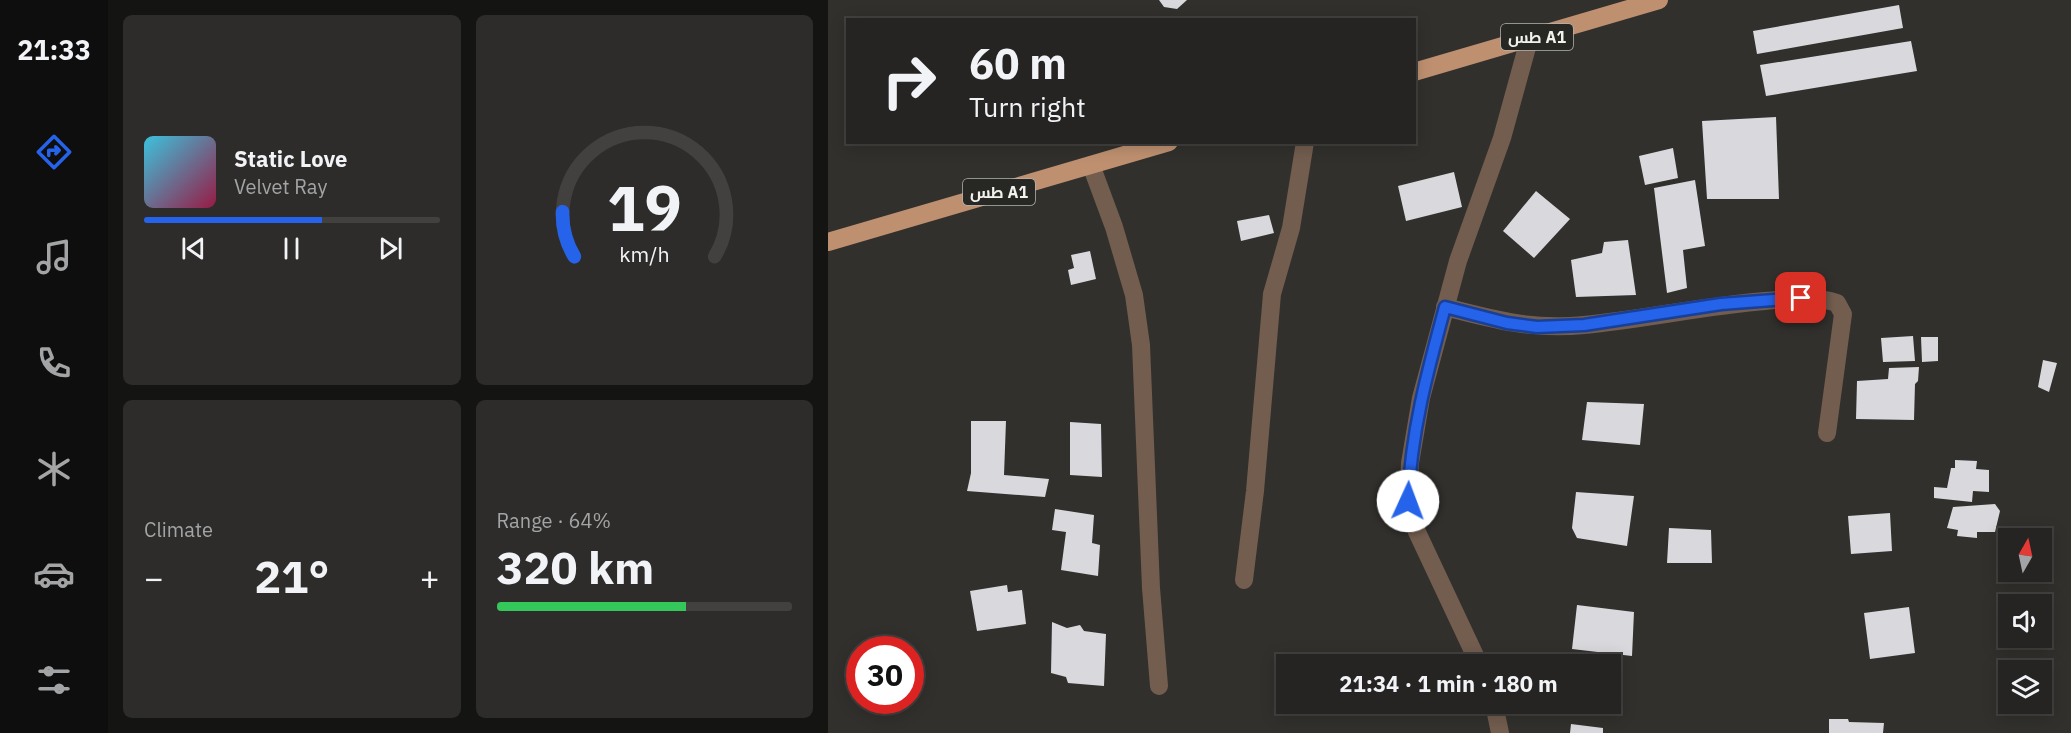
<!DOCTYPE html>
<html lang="en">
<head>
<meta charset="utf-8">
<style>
  :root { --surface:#252422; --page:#2d2c2a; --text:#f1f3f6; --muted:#a3a4a5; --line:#424140; --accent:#2563eb }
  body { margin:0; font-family:"IBM Plex Sans",Cairo,sans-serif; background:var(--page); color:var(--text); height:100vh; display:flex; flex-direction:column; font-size:22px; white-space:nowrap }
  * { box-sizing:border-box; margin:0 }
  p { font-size:20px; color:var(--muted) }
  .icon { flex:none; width:33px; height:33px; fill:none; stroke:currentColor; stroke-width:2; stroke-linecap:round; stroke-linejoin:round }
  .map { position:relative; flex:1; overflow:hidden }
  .sheet { display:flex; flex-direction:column; gap:15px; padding:15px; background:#141413; width:720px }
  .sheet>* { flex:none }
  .guide { position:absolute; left:18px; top:18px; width:570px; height:126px; border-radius:0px; box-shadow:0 3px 15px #0003,0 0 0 2px var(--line); background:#252422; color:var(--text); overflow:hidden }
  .needle { width:39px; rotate:9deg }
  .fabs { position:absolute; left:1170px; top:528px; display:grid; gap:12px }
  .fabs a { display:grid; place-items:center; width:54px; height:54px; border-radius:0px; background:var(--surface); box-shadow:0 3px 15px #0003,0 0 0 2px var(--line); font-size:30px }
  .speed { position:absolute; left:18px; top:636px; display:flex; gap:12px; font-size:30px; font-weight:700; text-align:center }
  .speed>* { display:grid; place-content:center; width:78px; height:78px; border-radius:50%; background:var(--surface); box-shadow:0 3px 15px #0003,0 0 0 2px var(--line); line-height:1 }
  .speed .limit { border:9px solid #d22; background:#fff; color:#111 }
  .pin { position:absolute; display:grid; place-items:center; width:51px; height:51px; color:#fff; margin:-26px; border-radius:12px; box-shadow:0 3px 9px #0006 }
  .me { position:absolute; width:66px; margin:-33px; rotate:2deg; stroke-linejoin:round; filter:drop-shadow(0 0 4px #0008) }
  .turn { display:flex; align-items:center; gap:21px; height:126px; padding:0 24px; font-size:27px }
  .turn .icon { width:78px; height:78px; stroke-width:2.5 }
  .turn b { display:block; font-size:42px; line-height:51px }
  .big { font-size:45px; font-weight:700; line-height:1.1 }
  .sheet .tile { flex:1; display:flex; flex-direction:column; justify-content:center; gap:9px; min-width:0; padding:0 21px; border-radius:9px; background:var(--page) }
  .sheet .dial { align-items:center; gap:0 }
  .dial svg { height:156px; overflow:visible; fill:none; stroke:var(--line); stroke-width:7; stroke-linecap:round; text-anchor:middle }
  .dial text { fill:var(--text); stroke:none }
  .song { display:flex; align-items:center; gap:18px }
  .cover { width:72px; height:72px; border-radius:9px; background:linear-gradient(135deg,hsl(190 70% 55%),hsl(340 70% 35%)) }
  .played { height:6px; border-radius:3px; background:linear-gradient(90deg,var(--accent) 60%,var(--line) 60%) }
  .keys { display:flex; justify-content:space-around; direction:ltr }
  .heat { display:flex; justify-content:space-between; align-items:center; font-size:33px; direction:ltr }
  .charge { height:9px; border-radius:4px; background:linear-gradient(90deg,#34c759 64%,var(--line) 0) }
  .sheet .tiles { flex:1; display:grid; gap:15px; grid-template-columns:repeat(2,1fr) }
  .trip { position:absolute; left:448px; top:654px; width:345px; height:60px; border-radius:0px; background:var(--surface); box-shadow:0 3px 15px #0003,0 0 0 2px var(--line); font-weight:700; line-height:60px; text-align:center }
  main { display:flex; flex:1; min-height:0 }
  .menu { display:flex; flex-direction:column; width:108px; justify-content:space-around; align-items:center; background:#0f0e0e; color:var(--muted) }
  .menu .icon { width:42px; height:42px }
  .menu .active { color:var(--accent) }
  .menu b { font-size:27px; color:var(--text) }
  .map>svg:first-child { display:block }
</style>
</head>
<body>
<main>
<nav class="menu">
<b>21:33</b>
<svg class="icon active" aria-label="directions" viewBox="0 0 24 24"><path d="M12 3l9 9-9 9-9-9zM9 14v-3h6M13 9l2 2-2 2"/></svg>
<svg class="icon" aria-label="music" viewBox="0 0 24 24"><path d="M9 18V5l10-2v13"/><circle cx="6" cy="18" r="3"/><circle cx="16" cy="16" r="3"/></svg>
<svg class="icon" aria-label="phone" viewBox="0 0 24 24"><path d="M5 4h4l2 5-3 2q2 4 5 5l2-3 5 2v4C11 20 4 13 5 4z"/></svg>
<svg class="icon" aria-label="climate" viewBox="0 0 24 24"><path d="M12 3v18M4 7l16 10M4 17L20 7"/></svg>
<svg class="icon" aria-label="car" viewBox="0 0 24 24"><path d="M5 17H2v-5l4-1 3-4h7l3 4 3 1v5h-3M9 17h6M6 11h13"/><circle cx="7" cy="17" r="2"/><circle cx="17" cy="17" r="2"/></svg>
<svg class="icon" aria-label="filters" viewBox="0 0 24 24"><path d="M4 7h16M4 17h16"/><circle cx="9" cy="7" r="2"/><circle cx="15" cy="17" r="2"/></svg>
</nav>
<section class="sheet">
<div class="tiles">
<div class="tile">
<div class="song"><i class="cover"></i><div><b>Static Love</b><p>Velvet Ray</p></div></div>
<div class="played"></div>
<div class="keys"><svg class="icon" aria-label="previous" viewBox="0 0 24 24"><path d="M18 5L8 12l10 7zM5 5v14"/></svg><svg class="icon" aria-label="pause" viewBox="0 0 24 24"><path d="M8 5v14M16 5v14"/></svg><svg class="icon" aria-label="next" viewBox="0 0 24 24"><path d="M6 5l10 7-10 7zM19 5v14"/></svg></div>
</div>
<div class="tile dial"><svg viewBox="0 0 100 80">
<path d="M14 69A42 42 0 1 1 86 69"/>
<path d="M14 69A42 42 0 0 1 8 46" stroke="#2563eb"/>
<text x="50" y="56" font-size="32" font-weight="700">19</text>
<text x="50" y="72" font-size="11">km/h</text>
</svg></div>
<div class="tile"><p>Climate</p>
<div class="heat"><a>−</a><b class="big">21°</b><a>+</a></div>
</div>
<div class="tile"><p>Range · 64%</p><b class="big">320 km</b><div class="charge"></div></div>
</div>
</section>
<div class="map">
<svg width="1243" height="733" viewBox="0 0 1243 733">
  <rect width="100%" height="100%" fill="#31302d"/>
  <path fill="#d9d8dc" d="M331,0h28l-10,9 -13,-2z
    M1071,5l4,23 -146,26 -4,-23z
    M1083,41l6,30 -151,25 -6,-31z
    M948,117l3,82h-72l-5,-78z
    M845,148l5,30 -33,7 -6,-29z
    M626,172l8,35 -56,14 -8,-35z
    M867,180l10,66 -22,4 4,38 -20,5 -13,-105z
    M708,191l34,28 -36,39 -31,-27z
    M441,215l5,18 -33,8 -4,-20z
    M800,240l8,55 -60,2 -5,-37 31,-7 2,-11z
    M262,251l6,28 -25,6 -3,-15 6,-2 -3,-13z
    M1085,336l2,25 -32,1 -2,-24z
    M1093,337h17v24l-16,1z
    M1215,360l14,3 -8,29 -11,-5z
    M1091,367l-1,14 -3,3 -1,36 -58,-1 1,-38 31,-2 1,-11z
    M759,402l57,2 -4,41 -58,-5z
    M143,421h35l-2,54 45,4 -4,18 -78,-6 4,-18z
    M242,422l31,2 1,53 -32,-2z
    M1127,460l22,1 -1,8 13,1v22l-16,-1 -1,11 -38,-4v-11l13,1 4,-20h4z
    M748,492l58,4 -7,50 -50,-8 -5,-10z
    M1167,504l5,7 -5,21h-18v6l-20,-2 1,-6 -11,-2 6,-21z
    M227,509l39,6 -2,28 8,2 -2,31 -37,-6 5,-38 -14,-2z
    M1062,513l2,38 -41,3 -3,-38z
    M841,528l42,2 1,33h-45z
    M179,585l1,7 14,-2 4,34 -49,7 -7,-40z
    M749,605l57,7 -2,44 -60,-7z
    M1081,607l6,46 -45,6 -6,-46z
    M224,622l15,6 13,-3 4,6 22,3 -2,52 -36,-3 -2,-6 -15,-4z
    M1001,719h19l1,3 35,1 -1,10h-54z
    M743,724l32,4v5h-33z"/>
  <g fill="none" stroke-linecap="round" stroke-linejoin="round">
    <path stroke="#725d4f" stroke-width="18" d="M263,165l23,62 20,68 7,50 10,243 8,98
      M617,307c50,13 87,23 139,18 61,-6 120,-19 181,-24 24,-2 49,-6 72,2l6,11 -16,119
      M416,580l11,-89 17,-197 19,-66 14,-86
      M651,664l-62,-132 -9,-31 2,-38 11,-65 37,-137 44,-123 27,-98
      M666,704l6,29"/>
    <path stroke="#be9070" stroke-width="18" d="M586,72l245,-72
      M0,242l341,-100"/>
  </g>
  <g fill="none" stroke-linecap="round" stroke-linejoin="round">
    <g stroke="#184099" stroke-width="15">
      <path id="route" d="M580,501c3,-69 19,-128 37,-194l62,16 30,4 47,-2 137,-21 80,-6"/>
    </g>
    <use href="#route" stroke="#2563eb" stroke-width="10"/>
  </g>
  <g text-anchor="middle" stroke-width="6" stroke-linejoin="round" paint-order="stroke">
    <g fill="#272723" stroke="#b4b4b2" stroke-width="1.5">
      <rect x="673" y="24" width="72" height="26" rx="4.5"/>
      <rect x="135" y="179" width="72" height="26" rx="4.5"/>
    </g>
    <g font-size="16" font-weight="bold" fill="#f1f1ef">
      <text x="709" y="43">طس A1</text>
      <text x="171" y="198">طس A1</text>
    </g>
  </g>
</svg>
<div class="fabs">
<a><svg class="needle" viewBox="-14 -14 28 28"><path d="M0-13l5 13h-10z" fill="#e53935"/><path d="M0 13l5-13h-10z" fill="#a3a4a5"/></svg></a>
<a><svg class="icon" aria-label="sound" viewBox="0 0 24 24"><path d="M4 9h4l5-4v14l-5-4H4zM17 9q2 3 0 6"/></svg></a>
<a><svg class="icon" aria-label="layers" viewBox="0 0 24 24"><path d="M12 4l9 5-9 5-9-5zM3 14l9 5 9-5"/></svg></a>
</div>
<div class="speed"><div class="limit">30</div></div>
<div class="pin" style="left:973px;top:298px;background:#d93025"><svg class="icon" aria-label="arrive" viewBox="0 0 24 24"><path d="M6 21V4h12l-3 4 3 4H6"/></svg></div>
<svg class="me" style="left:580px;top:501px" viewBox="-20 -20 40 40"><circle r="19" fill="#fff"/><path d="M0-13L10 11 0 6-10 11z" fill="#2563eb"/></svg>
<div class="trip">21:34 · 1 min · 180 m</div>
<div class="guide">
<div class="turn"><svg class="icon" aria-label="right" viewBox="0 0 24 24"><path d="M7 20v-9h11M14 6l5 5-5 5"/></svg><div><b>60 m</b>Turn right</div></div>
</div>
</div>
</main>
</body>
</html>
